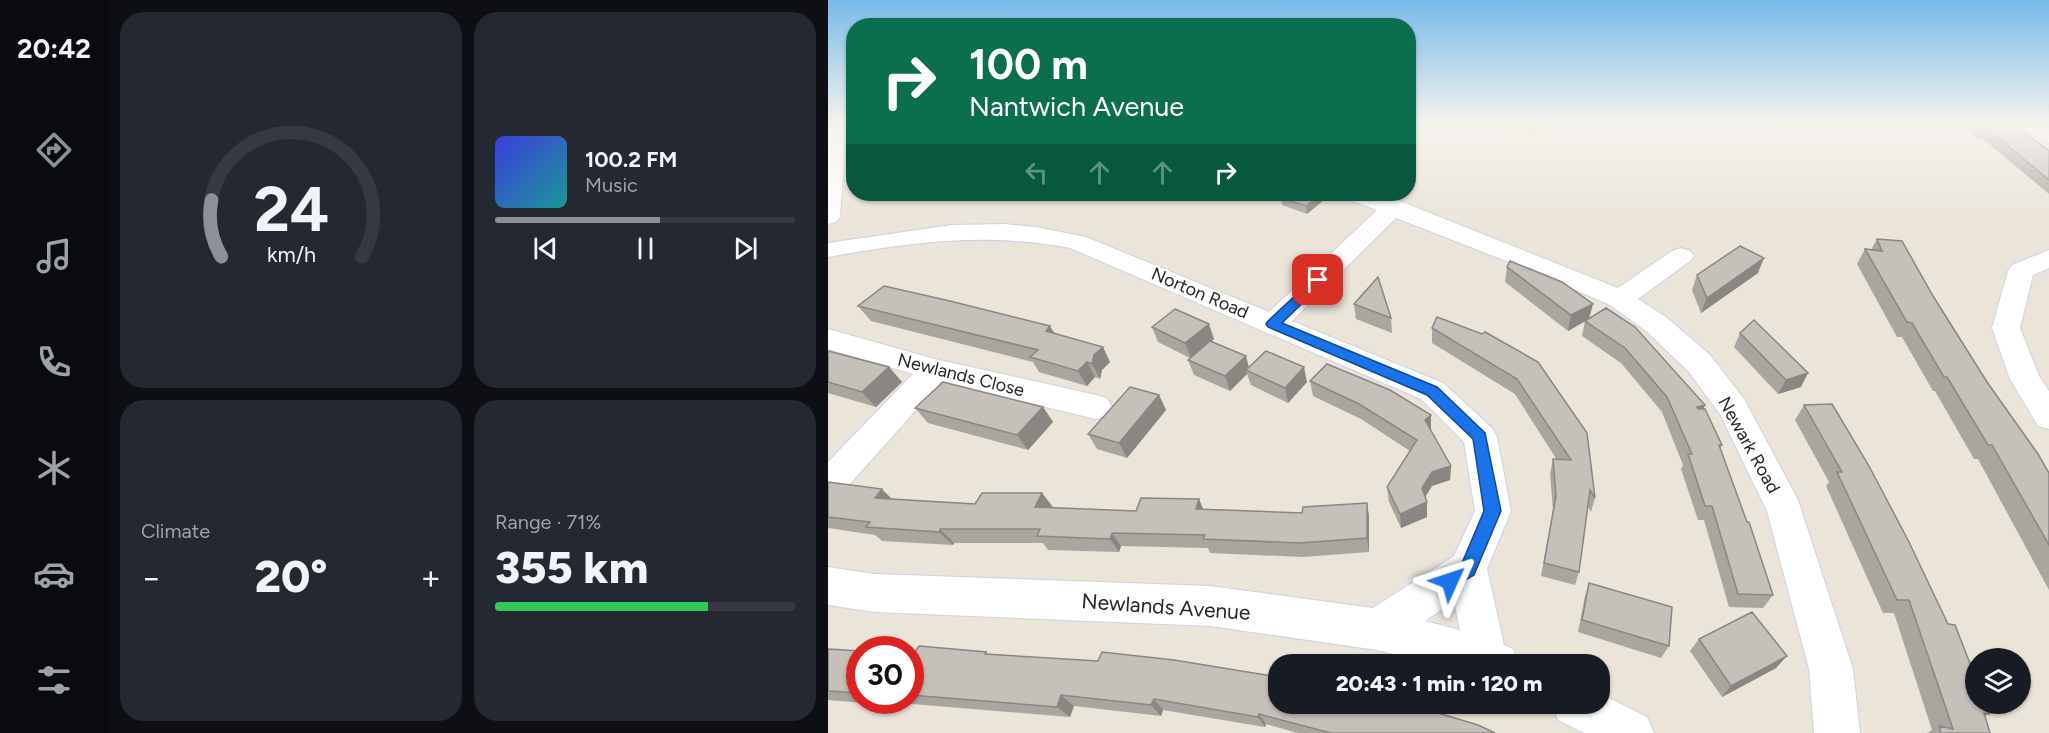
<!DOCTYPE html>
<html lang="en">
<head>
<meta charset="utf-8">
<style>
  :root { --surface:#171b24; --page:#242831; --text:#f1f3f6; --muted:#9ea1a6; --line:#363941; --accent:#8c9099 }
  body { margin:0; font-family:Figtree,sans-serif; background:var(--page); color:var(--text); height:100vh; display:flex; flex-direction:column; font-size:22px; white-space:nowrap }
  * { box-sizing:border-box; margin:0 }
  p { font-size:20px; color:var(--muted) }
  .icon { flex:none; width:33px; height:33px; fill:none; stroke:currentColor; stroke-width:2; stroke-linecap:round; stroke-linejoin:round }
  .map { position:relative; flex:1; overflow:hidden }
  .drawer { display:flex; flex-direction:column; gap:12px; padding:12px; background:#0d0f14; width:720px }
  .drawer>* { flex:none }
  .top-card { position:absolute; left:18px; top:18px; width:570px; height:183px; border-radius:24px; box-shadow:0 2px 4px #0004; background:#0b6e4f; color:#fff; overflow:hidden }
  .tools { position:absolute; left:1137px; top:648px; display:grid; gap:12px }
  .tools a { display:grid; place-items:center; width:66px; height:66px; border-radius:50%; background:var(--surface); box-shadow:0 2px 4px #0004; font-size:30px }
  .speed { position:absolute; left:18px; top:636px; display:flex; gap:12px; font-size:30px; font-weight:700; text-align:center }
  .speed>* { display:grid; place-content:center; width:78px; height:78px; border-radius:50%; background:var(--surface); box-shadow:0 2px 4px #0004; line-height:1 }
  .speed .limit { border:9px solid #d22; background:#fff; color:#111 }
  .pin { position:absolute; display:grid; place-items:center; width:51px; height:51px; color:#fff; margin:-26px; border-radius:12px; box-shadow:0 3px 9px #0006 }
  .me { position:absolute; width:66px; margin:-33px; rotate:48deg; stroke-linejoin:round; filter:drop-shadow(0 0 4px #0008) }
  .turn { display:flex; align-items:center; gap:21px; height:126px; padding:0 24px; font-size:27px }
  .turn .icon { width:78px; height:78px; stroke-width:2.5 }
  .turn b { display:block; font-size:42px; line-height:51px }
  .lanes { display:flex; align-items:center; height:57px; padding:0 24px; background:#0003; justify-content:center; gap:30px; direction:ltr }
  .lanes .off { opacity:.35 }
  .big { font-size:45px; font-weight:800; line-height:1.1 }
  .drawer .card { flex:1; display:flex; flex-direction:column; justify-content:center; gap:9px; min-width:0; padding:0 21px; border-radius:24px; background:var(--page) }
  .drawer .dial { align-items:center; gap:0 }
  .dial svg { height:156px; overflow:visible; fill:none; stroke:var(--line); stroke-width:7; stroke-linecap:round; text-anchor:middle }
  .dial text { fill:var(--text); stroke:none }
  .song { display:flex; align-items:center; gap:18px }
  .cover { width:72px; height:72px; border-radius:9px; background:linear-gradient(135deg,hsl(240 70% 55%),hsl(180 70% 35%)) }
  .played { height:6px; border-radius:3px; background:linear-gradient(90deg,var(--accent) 55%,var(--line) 55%) }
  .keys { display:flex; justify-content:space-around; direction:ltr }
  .heat { display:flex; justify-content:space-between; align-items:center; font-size:33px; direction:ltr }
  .charge { height:9px; border-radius:4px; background:linear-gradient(90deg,#34c759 71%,var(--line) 0) }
  .drawer .tiles { flex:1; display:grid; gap:12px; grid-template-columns:repeat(2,1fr) }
  .trip { position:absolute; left:440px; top:654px; width:342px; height:60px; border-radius:24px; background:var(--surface); box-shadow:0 2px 4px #0004; font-weight:800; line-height:60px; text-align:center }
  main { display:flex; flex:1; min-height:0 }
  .tabs { display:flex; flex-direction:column; width:108px; justify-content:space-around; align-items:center; background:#090b0e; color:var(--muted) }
  .tabs .icon { width:42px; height:42px }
  .tabs .on { color:var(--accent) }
  .tabs b { font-size:27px; color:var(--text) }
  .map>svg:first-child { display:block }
</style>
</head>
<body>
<main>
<nav class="tabs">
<b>20:42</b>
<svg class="icon on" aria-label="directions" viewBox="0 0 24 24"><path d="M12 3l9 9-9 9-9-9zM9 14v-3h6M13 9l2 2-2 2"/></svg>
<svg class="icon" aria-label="music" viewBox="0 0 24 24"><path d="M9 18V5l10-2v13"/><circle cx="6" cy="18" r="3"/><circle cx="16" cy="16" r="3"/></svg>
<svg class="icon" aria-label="phone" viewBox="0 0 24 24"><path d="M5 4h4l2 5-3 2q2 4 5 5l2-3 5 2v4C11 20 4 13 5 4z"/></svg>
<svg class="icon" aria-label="climate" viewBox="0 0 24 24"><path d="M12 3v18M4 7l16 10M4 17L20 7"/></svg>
<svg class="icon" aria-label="car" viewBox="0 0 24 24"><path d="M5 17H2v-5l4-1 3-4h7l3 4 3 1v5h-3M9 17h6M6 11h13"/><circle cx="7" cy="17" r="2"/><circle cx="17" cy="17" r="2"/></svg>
<svg class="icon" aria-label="filters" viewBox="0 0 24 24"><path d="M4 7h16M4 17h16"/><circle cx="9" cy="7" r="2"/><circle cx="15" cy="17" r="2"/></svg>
</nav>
<section class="drawer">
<div class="tiles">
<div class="card dial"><svg viewBox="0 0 100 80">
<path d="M14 69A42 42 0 1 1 86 69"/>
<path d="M14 69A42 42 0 0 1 9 40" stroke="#8c9099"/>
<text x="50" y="56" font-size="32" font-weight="700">24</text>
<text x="50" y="72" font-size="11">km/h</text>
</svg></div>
<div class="card">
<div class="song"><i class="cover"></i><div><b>100.2 FM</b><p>Music</p></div></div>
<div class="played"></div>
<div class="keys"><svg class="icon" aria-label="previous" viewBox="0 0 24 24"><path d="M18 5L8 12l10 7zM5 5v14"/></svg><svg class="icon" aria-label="pause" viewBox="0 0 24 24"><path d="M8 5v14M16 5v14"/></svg><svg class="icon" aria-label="next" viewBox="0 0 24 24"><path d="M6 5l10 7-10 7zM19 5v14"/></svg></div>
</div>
<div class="card"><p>Climate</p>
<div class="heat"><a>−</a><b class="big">20°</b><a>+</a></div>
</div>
<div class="card"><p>Range · 71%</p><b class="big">355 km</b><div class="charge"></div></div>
</div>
</section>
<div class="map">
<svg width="1221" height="733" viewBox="0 0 1221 733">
  <rect width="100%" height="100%" fill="#eae4d9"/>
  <path fill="#aadf97" d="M681,124h52v1l-33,12z"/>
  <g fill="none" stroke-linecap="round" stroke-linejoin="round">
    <g stroke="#ced1e0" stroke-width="2">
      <path id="minor" d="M0,124h18l-6,93 -4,5 -8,2z
        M1186,124h25l10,5v14l-32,-15z
        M516,194h30l28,8 216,86 54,-37 9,-3 9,3 4,5 -4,5 -52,38 28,18 44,38 34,44 54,101 55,169 7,64h-46l-5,-64 -42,-158 -47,-97 -32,-43 -42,-40 -36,-26 -73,-32 -141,-55 -104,103 151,62 49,45 5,9 14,74 -24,58 17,76 9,4 6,15h-87l-55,-14 -167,-24 -335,-14 -47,-7v-38l47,7 335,12 163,22 81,-52 21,-45 -11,-69 -43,-43 -351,-151c-86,-16 -156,-6 -242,9v-14l124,-18 52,-1 32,3 50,10 183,75 108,-102 -30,-11zM626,601l6,29 -35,-9z
        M1221,250v18l-16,7 -13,53 19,48 10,15v38l-11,-3 -28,-47 -18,-51 16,-57 4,-6z
        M0,329l107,30 161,36 11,3 5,9 -5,9 -11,3 -155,-37 -101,113 -12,5v-38l85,-88 -85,-25z
        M771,693l48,24 7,16h-70l-26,-13 -6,-16h47z"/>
    </g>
    <use href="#minor" fill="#fff" fill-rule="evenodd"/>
  </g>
  <path fill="#a9a59f" d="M1132,124h54l35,27v43l-66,-55h-5z
    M459,194h44l-24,20 -25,-9 -1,-7z
    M1049,239l56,57 54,86 62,91v117l-71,-131h-4l-39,-68h-2l-31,-54h-5l-40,-73 8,-15 6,1z
    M679,267l82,51 114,91 19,36 -2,4 53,146 -10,13 -34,-1 -25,-87h-6l-17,-51 2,-4 -21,-53 -41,-49 -39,-27 3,-15 -17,10 -63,-49z
    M930,273l-57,40 -9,-23 5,-15z
    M526,304l37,14 1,15 -36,-14z
    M30,306l196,27 56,29 -8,8 -2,9 -5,-2 -8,9 -48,-14 -6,-10 -162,-41z
    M324,327l62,12 -3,3 38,25 58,15 -19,21 -37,-18 -4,-11 -17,17 -36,-16 -6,-15 2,-2 -32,-16z
    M604,328l106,34 57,136 -4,14 -3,-5 -9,65 -4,13 -34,-9 12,-66 -3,-36 3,-15 4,1 -42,-66 -83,-51z
    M912,333l61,54 -23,7 -44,-47z
    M0,351l61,16 13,15 -26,25 -48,-14z
    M482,381l121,34v15l20,36 -1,14 -18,6 -7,11 2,20 -26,11 -12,-26 -2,-15 23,-36 -49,-32 -48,-23z
    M331,395l7,15 -39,48 -30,-9 -9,-15z
    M976,405l185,309 -4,2 5,17h-63l5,-3 -38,-117h-11l-57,-127 3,-4 -34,-62z
    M215,407l10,15 -25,28 -100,-27 -13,-15z
    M0,482l64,17 160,9 84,3 63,-12 4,10 99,4 65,-10 2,14v35l-66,5 -93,-4 -2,-5 -87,-2 -2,6 -71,-2 -5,-7h-89l-1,2 -71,-4 -7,-6 -47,-7z
    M761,583l80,63 -8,12 -83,-26 7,-36z
    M871,639l77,29 -54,29 -32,-46z
    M0,649l32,2v49h50v-45l76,-3 3,3 506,78h-197l-32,-9 -1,3 -102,-17 -2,6 -87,-10 -4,11 -182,-15 -1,3 -59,-5z"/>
  <path fill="#8a8682" d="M493,194h10l-24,20 -1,-8z
    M936,258l-6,15 -57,40 6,-15z
    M765,304l-4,15 -21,12 3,-16z
    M381,324l5,15 -23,19 -6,-15z
    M222,326l9,15 -13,-10z
    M275,347l7,15 -8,8 -2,9 -8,-15 2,-9z
    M418,356l4,15 -4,-1 1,4 -17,17 -5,-15z
    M259,362l8,15 -8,9 -9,-15z
    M61,367l13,15 -26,25 -14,-15z
    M476,367l3,15 -19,21 -3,-15z
    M980,373l-7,14 -23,7 8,-14z
    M331,395l7,15 -39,48 -8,-15z
    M877,405l-6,15 -2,-13z
    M215,407l10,15 -25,28 -11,-15z
    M603,415v14l-5,6 -1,-15z
    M623,466l-1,14 -18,6 -10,16v-14l10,-16z
    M54,489l15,15 -22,-6z
    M214,493l11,14 -7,14 -11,-14z
    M371,499l6,15 -9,-5z
    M599,502v15l-26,11 -1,-14z
    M539,503l2,14v35l-2,-14z
    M112,529l14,14 -1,2 -14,-13z
    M284,533l9,13 -2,6 -9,-13z
    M959,656l-11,12 -54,29 9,-11z
    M233,695l13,11 -4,11 -13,-10z
    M326,699l9,11 -2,6 -10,-11z
    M51,700h6l3,2 -1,3z
    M431,714l7,10 -1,3 -7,-10z"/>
  <path fill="#c5c0b9" stroke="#8a8682" stroke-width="1.5" d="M1147,124h39l35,27v29l-60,-50 -5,1z
    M459,194h34l-15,12 -25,-8z
    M1049,239l25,2 31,55 54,86 51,72 11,19v72l-57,-100h-4l-41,-68h-3l-32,-54 -5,-1 -42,-73 17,2z
    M912,246l24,12 -57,40 -10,-23z
    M682,261l52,21 31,22 -22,11 -64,-48z
    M550,277l13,41 -37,-14z
    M56,286l66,15 100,25 -4,5 57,16 -9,8 -2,9 -5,-2 -9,9 -48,-14 8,-7 -180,-44z
    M778,308l29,19 70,78 -8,2 1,2h7l17,36h-3l28,77h2l24,73 -35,-1 -26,-88h-7l-17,-52h4l-25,-57 -42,-49 -40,-27z
    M347,309l34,15 -24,19 -33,-16z
    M609,317l45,17 3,-2 53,30 49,71 8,65 -5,-8 -11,82 -35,-9 12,-67 -3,-37 18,1 -54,-81 -85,-51z
    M926,320l54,53 -22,7 -46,-47z
    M382,341l36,15 -21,20 -37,-16z
    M0,351l61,16 -27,25 -34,-10z
    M438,351l38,16 -19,21 -39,-18z
    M499,364l63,26 41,25 -6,5 26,46 -19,6 -10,16 5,14 -27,12 -13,-27 30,-47 -58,-36 -49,-23z
    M115,382l100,25 -26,28 -102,-27z
    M302,387l29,8 -40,48 -31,-9z
    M1004,404l37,62 40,76 39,82 7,1 21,54v25h9l4,10 -5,-1 6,20h-49l-2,-7 14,3 -44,-129h-12l-60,-128h5l-38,-67z
    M0,482l54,7 -7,9 100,6 7,-11h60l-7,14 101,4 5,-13 58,1 -3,10 106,4 1,-6 64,-4v35l-68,5 -96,-4 2,-4 -93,-2 -2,6 -73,-3 3,-7h-100l-1,3 -73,-5 4,-5 -42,-5z
    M761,583l83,24 -3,39 -87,-26z
    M924,612l35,44 -56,30 -32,-47z
    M91,646l67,6 -1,2 113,7 4,-9 72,8 104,17v27h130l70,21 17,8h-164l-72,-19 -1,3 -104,-18 -3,6 -90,-10 -4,12 -147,-12v-40h3z
    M0,649l32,2v42l-32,-2z"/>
  <linearGradient id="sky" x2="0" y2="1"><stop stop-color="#77b9e8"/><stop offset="0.55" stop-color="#f6f3ee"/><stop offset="1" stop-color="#f6f3ee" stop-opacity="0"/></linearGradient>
  <rect width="1221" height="226" fill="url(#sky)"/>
  <path fill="#1a73e8" stroke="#114b97" stroke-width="1.5" d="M490,276l5,2v5l-41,40 155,64 48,46 16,78 -27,64 -24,14 -7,-2 -2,-6 2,-6 19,-12 22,-52 -11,-72 -46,-44 -159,-68 -2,-3 2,-3 46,-43z"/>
  <g text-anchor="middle" stroke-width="4.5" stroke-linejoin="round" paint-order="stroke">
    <g font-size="18" fill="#272727" stroke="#fff">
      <text transform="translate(372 293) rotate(23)" y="6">Norton Road</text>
      <text transform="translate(133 375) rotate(14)" y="6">Newlands Close</text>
      <text transform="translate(921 445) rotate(61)" y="6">Newark Road</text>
    </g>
    <g font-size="21" fill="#272727" stroke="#fff">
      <text transform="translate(338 607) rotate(4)" y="7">Newlands Avenue</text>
    </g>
  </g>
</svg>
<div class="tools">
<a><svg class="icon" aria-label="layers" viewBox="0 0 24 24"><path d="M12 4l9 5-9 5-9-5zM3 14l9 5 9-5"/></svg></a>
</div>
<div class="speed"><div class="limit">30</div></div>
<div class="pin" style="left:490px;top:280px;background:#d93025"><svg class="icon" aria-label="arrive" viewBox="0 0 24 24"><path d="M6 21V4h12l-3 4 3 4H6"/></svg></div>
<svg class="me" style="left:622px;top:581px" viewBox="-20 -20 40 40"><path d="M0-17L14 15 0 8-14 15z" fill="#1a73e8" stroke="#fff" stroke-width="4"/></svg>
<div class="trip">20:43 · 1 min · 120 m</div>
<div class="top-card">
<div class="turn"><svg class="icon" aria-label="right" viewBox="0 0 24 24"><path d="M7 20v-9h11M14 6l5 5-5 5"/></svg><div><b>100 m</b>Nantwich Avenue</div></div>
<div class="lanes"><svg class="icon off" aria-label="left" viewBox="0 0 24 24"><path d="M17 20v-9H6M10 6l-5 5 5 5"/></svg><svg class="icon off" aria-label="ahead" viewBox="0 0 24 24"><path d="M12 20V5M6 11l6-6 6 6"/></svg><svg class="icon off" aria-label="ahead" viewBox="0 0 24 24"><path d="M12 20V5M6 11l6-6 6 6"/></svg><svg class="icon" aria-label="right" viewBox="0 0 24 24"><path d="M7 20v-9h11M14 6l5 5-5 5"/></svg></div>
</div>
</div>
</main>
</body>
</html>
